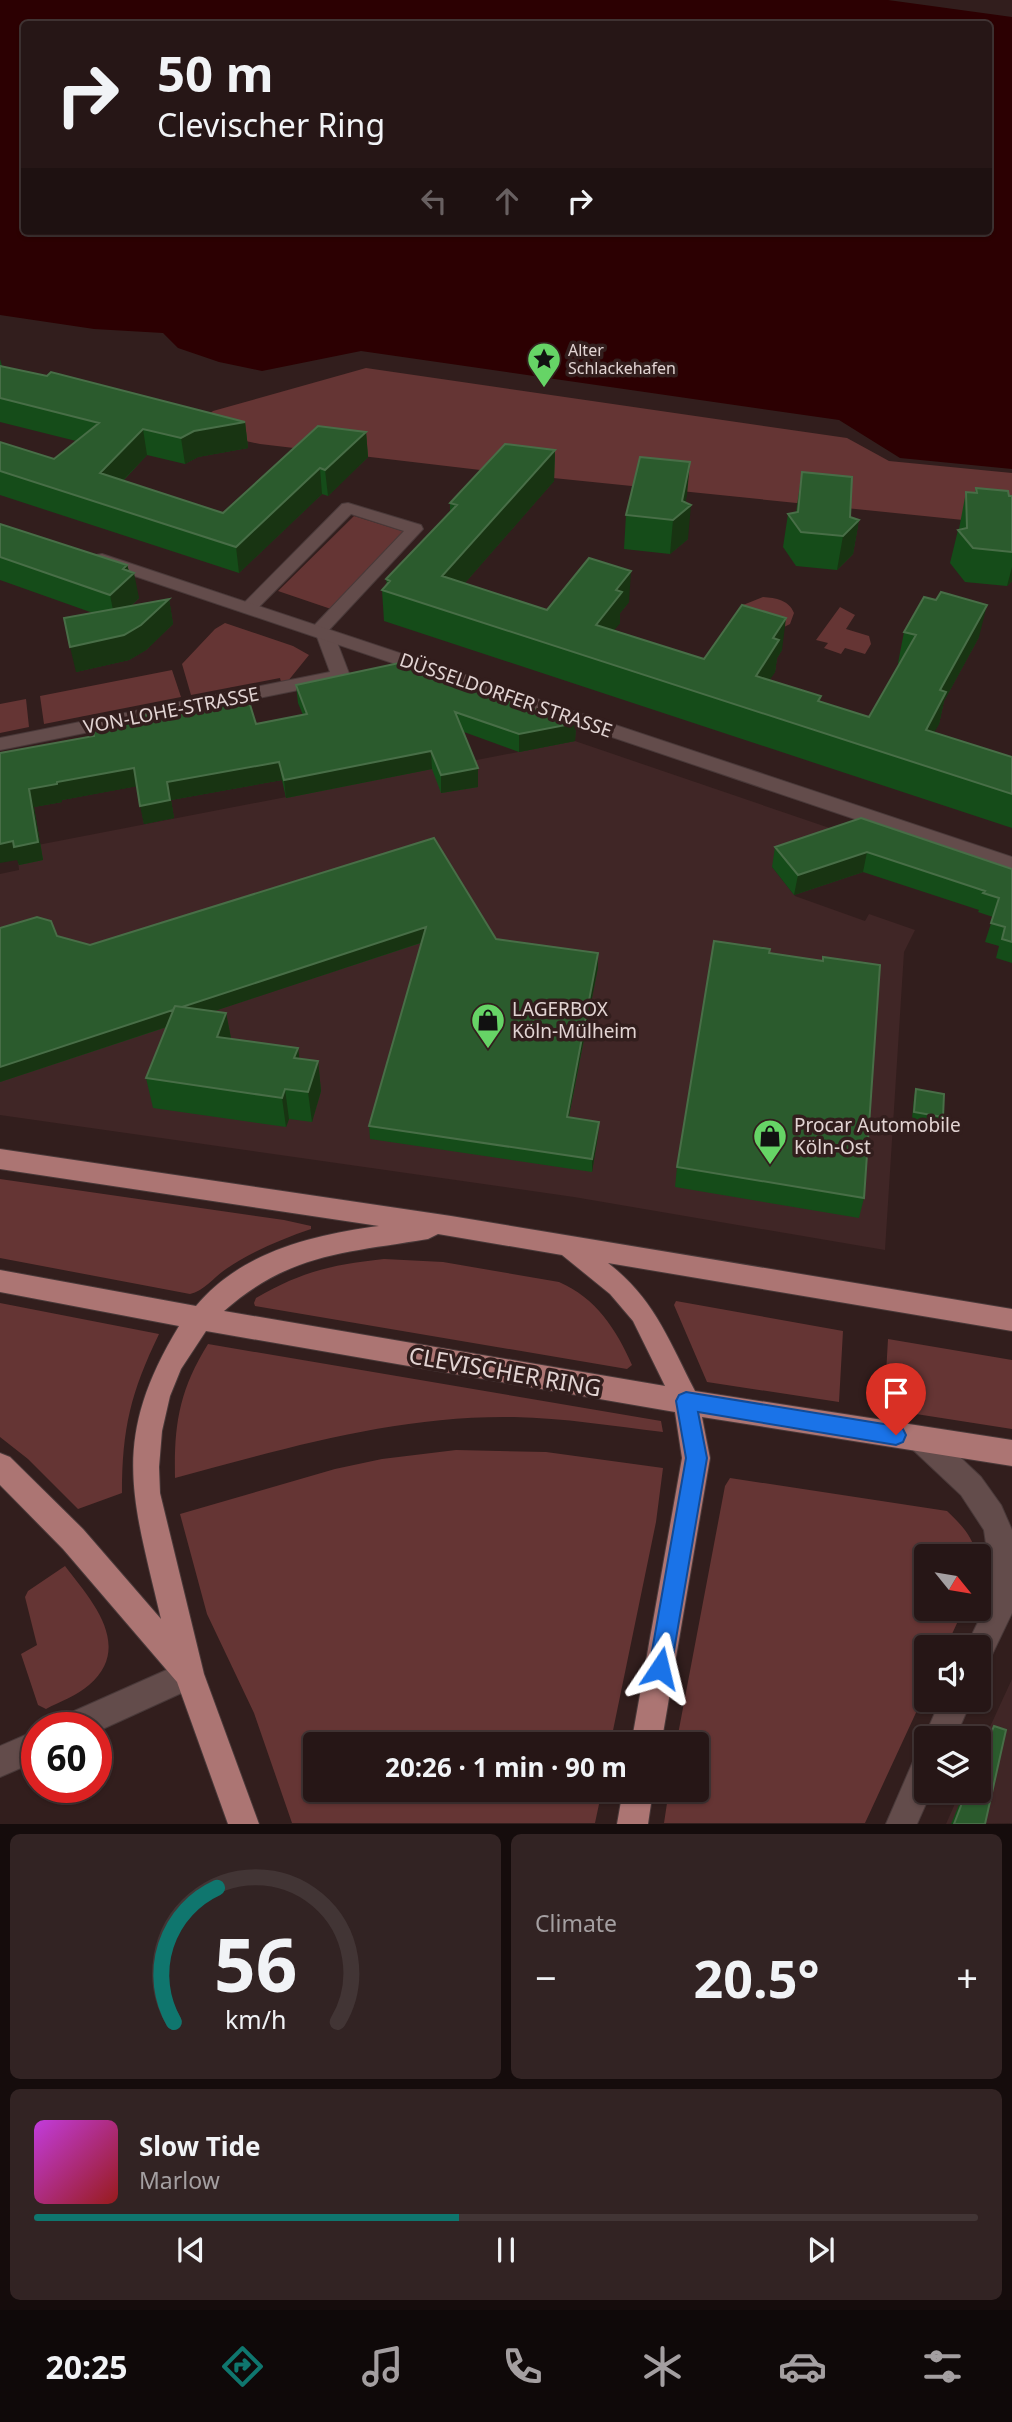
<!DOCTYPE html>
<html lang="en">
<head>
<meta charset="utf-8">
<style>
  :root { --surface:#261616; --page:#322323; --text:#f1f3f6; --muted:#a49fa1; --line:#423535; --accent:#0f766e }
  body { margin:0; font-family:"Noto Sans",sans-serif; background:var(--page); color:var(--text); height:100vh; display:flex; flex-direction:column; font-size:26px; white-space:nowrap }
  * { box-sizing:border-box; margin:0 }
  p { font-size:23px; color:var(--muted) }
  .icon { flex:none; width:38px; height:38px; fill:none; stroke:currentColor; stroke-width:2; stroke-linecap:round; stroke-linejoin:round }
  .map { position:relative; height:1824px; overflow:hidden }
  .details { display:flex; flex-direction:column; gap:10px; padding:10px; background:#150c0c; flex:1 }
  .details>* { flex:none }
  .top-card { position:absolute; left:21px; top:21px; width:971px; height:214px; border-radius:7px; box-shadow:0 2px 5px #0004,0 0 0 2px var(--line); background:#261616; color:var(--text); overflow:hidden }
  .needle { width:46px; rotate:120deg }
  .fabs { position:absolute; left:914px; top:1544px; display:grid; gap:14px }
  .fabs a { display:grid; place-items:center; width:77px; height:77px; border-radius:7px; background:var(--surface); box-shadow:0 2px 5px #0004,0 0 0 2px var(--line); font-size:35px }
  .speed { position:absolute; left:21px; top:1712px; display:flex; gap:14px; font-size:35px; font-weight:700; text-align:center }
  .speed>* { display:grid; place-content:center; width:91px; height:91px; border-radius:50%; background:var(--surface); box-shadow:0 2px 5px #0004,0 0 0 2px var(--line); line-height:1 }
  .speed .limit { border:10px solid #d22; background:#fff; color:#111 }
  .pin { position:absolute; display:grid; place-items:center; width:60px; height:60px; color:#fff; margin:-72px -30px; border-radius:50% 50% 50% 0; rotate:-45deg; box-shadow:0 0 7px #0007 }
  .pin .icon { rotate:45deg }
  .me { position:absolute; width:77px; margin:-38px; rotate:10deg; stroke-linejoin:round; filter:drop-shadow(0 0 5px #0008) }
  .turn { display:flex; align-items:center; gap:24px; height:147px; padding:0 21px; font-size:32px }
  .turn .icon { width:91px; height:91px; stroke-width:2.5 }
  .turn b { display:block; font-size:49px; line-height:60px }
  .lanes { display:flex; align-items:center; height:66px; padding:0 21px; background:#0003; justify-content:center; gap:35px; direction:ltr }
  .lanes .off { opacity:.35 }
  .big { font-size:52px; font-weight:700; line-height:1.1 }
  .details .card { flex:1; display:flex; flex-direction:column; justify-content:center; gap:10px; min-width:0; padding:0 24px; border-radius:10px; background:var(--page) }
  .details .dial { align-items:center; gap:0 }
  .dial svg { height:182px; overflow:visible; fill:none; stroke:var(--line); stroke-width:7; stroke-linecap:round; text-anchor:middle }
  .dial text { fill:var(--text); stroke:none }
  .song { display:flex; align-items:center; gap:21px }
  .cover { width:84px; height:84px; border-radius:10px; background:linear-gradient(135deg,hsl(290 70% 55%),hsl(0 70% 35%)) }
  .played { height:7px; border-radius:4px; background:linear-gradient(90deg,var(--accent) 45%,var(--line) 45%) }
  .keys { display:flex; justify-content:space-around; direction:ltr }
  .heat { display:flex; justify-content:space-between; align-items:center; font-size:38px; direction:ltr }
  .details .tiles { flex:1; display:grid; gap:10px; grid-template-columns:1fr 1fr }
  .card:last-child { grid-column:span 2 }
  .trip { position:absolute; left:303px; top:1732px; width:406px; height:70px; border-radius:7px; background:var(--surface); box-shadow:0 2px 5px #0004,0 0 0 2px var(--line); font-weight:700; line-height:70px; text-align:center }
  .tabs { display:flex; height:112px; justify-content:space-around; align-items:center; background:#0f0909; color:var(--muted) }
  .tabs .icon { width:49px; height:49px }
  .tabs .on { color:var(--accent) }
  .tabs b { font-size:32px; color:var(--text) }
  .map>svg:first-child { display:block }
</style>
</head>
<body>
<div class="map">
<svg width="1012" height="1824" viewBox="0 0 1012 1824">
  <rect width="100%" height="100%" fill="#321e1d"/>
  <path fill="#402626" d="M575,741l281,96 -84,30 23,29 70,25 4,-7 46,16 -11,22 -19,298 -311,-53 -574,-82v-241l19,-4 -2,-21z
    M1012,1679v144l-66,1 15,-34h17v-37z"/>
  <path fill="#653534" d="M366,368l481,70 42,23 123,12v52l-498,-51 -254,-30 -69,-15 22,-18z
    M354,516l51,16 -74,77 -53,-18z
    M763,597c13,1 26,3 31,16l-4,11 -6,3 -41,-22z
    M840,607l15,8 -9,14 23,7 2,8 -6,10 -20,-6 -4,6 -17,-6 4,-5 -12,-3z
    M225,623l68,23 16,9 -21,26 -7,1 -1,-4 -89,17 -9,-31 33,-35z
    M172,670l9,27 -137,27 -4,-28z
    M26,699l3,28 -29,6v-29z
    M0,1179l284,41 27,6v3c-29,10 -59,22 -85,40 -12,8 -22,22 -36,25l-190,-36z
    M384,1259l59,3 116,20c37,16 57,47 73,83l-5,4 -372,-63 -1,-3 2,-5c47,-27 75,-33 128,-39z
    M676,1301l167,30 -4,71 -132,-20 -33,-77z
    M0,1303l159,31c-28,58 -37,94 -37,159l-44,16 -50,-50 -28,-22z
    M888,1339l124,21v69l-128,-20z
    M208,1344l453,77 2,11c-50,-6 -99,-14 -149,-15 -117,-2 -228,31 -339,61 -1,-54 4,-87 33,-134z
    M456,1450l90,2 117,16 -7,54 -46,223h-295v45h287l-7,33h-303l-38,-110 -47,-99 -27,-100 155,-45 47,-10z
    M730,1478l217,33c14,13 26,26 30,45h-51v52h38l-18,39h-20v44l-61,132h-201l5,-33h27v-45h-20l49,-259z
    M65,1566c26,34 69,80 24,119 -11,10 -30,17 -43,24l-8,-4 -17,-51 16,-9 -12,-48 3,-6z"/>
  <path fill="#2c0002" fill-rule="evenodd" d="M0,0h888l124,17v452l-112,-11 -61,-38 -478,-69 -99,20 -43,-9 -41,-14 -15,-15 -69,-4 -94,-14zM24,24h965v207h-965z"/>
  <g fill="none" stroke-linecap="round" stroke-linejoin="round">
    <g stroke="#493939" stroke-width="2">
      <path id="street" d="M348,503l73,22 2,4 -94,101 5,4 16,42 -2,4 -348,70v-12l330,-66 -13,-35 -9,-5 96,-101 -53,-17 -97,98 -6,1 -9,-5 103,-104z
        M920,1426l23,15 38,36 20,28 11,25v83l-24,50 -10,4v-20h-12l27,-56 -9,-61 -23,-35 -50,-47 -4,-9 4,-9z
        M189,1660l10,5 5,10 -5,10 -103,47v-5h-37l4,-11z
        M941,1699h31l-17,39h-29v4l-2,-4z
        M37,1730v31l-37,16v-31z
        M926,1753v37h6l-15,34h-31l29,-67z"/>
    </g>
    <g stroke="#493939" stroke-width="2">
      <path id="secondary" d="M102,554l910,303v15l-916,-309 -3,-4 3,-4z"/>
    </g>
    <g stroke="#493939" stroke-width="2">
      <path id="primary" d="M0,1149l451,67 561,93v22l-404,-68c46,35 61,78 87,128l317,49v26l-310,-49 8,41 -49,287h-30l51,-287 -7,-46 -469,-81 -25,38 -11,27 -8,35 -3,36 1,26 44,181 55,150h-31l-51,-142 -114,-133 -63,-64v-32l10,4 73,72 78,90c-28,-121 -52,-178 18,-293l-179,-34v-22l196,36c45,-54 116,-71 183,-80l-379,-57zM438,1234l124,21 48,39 23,27 32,65 -441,-75c66,-58 121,-58 204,-72z
        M623,1790h30l-5,34h-31z"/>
    </g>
    <use href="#street" fill="#634c4b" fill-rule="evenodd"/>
    <use href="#secondary" fill="#634c4b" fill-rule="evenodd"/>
    <use href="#primary" fill="#ac7573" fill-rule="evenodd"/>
  </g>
  <path fill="#154c19" d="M0,359l2,7 243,56 3,26 -50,9 -13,7 -38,-9 -24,26 100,32 143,-81 2,25 -40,39 -6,-2 -83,79 -239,-78v-53l54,17 22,-18 -76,-19z
    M555,450l-1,31 -90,103 83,26 82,-8 -9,11v10l-6,7 90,29 78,-9 -5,8 -2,14 -6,8 52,16 -1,5 49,16 31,-53 -2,-1 6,-31 75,5 -35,64 -5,23 -5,8 78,25v71l-628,-207 -2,-31 5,-5 -1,-6 64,-68v-8z
    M690,462l-5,41 3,36 -18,15 -46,-5 2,-34z
    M802,472l48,45 9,3 -6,34 -16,16 -41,-4 -13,-19 5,-33 8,-2z
    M976,488l36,8v85l-5,5 -42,-4 -15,-19 8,-33 1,-1 7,-37 9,1z
    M0,524l127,41 12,33 -8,8 38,-7 4,25 -27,26 -17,10 -53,12 17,-59 -93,-33z
    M296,685l280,38 -1,18 -56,11 -55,-20 14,55 -37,6 -9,-24 -146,29 -4,-18 -111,20 3,18 -30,6 -7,-38 -75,14v2l-28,5 9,53 -24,5 -19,-112 256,-29 47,-9 -5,-12z
    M861,818l151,51v94l-16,-5 3,-12 -14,-4 8,-25 -15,-5 1,-2 -116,-38 -69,23 -22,-28 3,-20z
    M0,928l57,8 33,9 406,-6 102,14v14l-29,150 30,5 -1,13 -6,37 -222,-33 -1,-13 52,-183 -207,68 12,2 5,26 67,9 1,10 19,3 3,30 -9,31 -23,-3 -3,8 -133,-19 -7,-30 21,-51 -167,55z
    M769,953l53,8 1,-4 41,241 -5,20 -184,-31 2,-20z
    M916,1089l27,28 -2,6 -29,-4 2,-23z
    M994,1726l-9,98h-34l14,-34h13v-32l8,-18z"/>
  <path fill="#183412" d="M245,422l3,26 -50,9 -13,7 -4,-26 13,-7z
    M143,429l4,26 -42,44 -5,-26z
    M366,432l2,25 -40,39 -3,-26z
    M555,450l-1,31 -111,127 -1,-32z
    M690,462l-3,33 -3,15 7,-5 -3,34 -18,15 3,-34 9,-19z
    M320,468l2,26 -83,79 -3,-26z
    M859,520l-6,34 -16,16 6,-34z
    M127,565l3,12 4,-4 5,25 -24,22 -5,-25 13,-26z
    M1012,567v14l-5,5z
    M631,571l-2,31 -9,11v10l-26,33 2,-31 20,-35z
    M169,599l4,25 -27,26 -17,10 -53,12 -6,-25z
    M987,605l-8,32 -35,64 -5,23 -20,37 7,-31 14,-40z
    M786,618l-4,32 -5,8 -2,14 -23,35 4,-31 17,-38z
    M576,723l-1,18 -56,11v-18z
    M431,751l1,18 -146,29 -2,-18z
    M279,762l3,18 -111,20 3,18 -30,6 -4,-18 27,-24z
    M134,768l4,18 -76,14v2l-28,5 9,53 -24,5 -2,-5 -17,3v-19l29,-55 28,-7z
    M478,768v19l-37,6v-18z
    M867,852l-4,20 -69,23 4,-20z
    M426,927v14l-426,141v-15z
    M598,953v14l-32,163 1,-13z
    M226,1013l6,30 -15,-6z
    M298,1048l4,30 -8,-20z
    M318,1061l3,30 -9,31 -4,-30z
    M285,1089l4,30 -3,8 -4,-29z
    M599,1122l-1,13 -6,37v-13z"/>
  <path fill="#2b5b2d" stroke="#486e47" stroke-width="2" d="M0,366l47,10 4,-4 194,50 -51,9 -13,7 -38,-9 -43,44 123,40 95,-87 48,6 -41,38 -5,-2 -84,79 -236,-76v-29l54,17 45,-36 -99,-25z
    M505,444l50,6 -113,126 105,34 42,-52 42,13 -15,19 6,2 -26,33 108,34 38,-54 44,13 -13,20 6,2 -23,36 65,20 -3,5 51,16 47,-82 -12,-3 20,-35 12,3 5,-8 46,13 -47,85 6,2 -20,38 86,27v37l-630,-204 8,-9 -4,-2 71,-74 -7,-2z
    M640,457l50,5 -8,39 9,4 -18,15 -47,-5z
    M802,472l50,5 -2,40 9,3 -16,16 -42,-4 -13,-18 10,-2z
    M976,488l32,3 1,5h3v56l-39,-4 -15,-18 9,-2 -1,-36 11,1z
    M0,524l127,41 -4,4 11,4 -24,22 -110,-38z
    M169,599l-28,26 -17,10 -54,12 -6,-29z
    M399,663l177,60 -57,11 -64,-22 23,56 -37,7 -10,-24 -147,29 -5,-18 -112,20 3,18 -30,6 -6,-38 -77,14v2l-28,5 9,53 -24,5 -1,-6 -13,3v-91l94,-17 -1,-6 37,-7 -2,-4 119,-24 9,29 51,-10 -11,-29z
    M861,818l151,51v73l-10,-3 3,-12 -14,-4 8,-25 -16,-5 2,-2 -118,-39 -69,23 -23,-28z
    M434,838l62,101 102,14 -31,164 32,5 -7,37 -223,-33 57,-199 -244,80 -7,-1 -2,4 -173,57v-139l37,-11 14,4 6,15 33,9z
    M714,941l56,8 -1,4 54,8v-4l57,8 -16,233 -187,-31z
    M175,1006l51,7 -9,24 81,11 -4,10 24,3 -10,31 -23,-3 -3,9 -136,-20z
    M916,1089l28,5 -1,23 -29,-5z
    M994,1726l12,4 -21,94h-31l13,-34h11v-26z"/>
  <path fill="#1a73e8" stroke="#114b97" stroke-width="2" d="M686,1392l210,34 7,3 3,6 -3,7 -7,3 -198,-33 9,46 -36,210 -3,8 -8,3 -8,-3 -3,-8 37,-210 -10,-57 3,-6z"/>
  <defs>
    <g id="sight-pin" transform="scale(1.75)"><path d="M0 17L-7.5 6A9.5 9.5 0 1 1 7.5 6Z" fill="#66d466" stroke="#321e1d"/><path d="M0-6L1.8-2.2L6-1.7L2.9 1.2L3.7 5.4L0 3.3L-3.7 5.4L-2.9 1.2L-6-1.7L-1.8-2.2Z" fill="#111"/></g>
    <g id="shop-pin" transform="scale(1.75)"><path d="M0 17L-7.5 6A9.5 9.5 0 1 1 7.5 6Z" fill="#66d466" stroke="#321e1d"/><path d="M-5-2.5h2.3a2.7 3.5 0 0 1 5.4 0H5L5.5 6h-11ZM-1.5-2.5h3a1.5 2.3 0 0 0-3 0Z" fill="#111"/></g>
  </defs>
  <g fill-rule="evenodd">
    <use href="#sight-pin" x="544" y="359"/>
    <use href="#shop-pin" x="488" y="1020"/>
    <use href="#shop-pin" x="770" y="1136"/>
  </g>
  <g text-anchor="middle" stroke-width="7" stroke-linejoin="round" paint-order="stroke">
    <g font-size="16" fill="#e2d4d3" stroke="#321e1d" text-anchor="start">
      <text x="568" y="356">Alter<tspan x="568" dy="18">Schlackehafen</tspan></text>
    </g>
    <g font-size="19" fill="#e2d4d3" stroke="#321e1d">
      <text transform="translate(506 695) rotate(19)" y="7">DÜSSELDORFER STRASSE</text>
      <text transform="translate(171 710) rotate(-11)" y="7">VON-LOHE-STRASSE</text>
    </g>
    <g font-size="19" fill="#e2d4d3" stroke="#321e1d" text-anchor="start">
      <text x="512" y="1016">LAGERBOX<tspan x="512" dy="22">Köln-Mülheim</tspan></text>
      <text x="794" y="1132">Procar Automobile<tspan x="794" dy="22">Köln-Ost</tspan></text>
    </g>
    <g font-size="23" fill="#e2d4d3" stroke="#321e1d">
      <text transform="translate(505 1372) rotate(10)" y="8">CLEVISCHER RING</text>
    </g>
  </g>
</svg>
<div class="fabs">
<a><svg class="needle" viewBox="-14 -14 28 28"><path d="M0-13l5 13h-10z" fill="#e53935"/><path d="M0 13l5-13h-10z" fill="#a49fa1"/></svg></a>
<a><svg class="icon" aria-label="sound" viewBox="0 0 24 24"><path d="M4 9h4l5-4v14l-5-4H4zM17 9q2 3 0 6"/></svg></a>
<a><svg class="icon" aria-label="layers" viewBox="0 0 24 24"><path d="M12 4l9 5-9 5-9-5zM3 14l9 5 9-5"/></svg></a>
</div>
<div class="speed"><div class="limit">60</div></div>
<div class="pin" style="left:896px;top:1435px;background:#d93025"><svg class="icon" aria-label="arrive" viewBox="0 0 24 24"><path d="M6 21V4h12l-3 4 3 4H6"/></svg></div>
<svg class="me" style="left:660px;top:1668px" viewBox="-20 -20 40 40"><path d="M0-17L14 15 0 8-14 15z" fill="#1a73e8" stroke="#fff" stroke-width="4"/></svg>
<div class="trip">20:26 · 1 min · 90 m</div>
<div class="top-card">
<div class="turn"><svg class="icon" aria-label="right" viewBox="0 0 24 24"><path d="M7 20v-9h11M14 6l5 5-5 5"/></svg><div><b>50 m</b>Clevischer Ring</div></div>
<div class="lanes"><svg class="icon off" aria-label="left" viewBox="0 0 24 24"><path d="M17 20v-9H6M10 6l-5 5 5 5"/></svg><svg class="icon off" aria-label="ahead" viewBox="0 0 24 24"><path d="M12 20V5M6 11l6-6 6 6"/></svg><svg class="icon" aria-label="right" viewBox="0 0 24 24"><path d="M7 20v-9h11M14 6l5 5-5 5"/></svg></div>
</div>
</div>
<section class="details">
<div class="tiles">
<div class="card dial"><svg viewBox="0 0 100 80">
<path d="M14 69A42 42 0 1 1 86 69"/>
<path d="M14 69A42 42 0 0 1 33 10" stroke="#0f766e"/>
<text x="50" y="56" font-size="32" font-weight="700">56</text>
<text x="50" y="72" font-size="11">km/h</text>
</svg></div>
<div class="card"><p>Climate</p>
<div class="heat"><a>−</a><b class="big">20.5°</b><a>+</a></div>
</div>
<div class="card">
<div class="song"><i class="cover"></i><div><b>Slow Tide</b><p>Marlow</p></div></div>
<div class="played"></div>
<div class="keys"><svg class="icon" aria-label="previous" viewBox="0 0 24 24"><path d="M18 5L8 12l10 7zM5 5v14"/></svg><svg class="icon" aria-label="pause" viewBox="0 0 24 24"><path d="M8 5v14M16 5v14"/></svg><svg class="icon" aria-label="next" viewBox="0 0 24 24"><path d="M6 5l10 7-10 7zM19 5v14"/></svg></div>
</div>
</div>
</section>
<nav class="tabs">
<b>20:25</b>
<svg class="icon on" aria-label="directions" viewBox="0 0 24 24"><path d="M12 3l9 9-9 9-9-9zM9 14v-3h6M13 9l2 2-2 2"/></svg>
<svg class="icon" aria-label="music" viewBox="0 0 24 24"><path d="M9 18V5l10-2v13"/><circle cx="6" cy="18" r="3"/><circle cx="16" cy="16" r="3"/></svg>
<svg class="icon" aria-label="phone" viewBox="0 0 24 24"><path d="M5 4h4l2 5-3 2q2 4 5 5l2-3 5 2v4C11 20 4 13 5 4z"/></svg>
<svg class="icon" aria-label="climate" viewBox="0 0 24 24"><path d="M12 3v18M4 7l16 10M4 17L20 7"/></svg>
<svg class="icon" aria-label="car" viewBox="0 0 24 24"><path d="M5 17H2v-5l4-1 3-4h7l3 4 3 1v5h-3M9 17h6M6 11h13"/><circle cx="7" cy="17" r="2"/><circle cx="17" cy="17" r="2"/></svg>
<svg class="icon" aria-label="filters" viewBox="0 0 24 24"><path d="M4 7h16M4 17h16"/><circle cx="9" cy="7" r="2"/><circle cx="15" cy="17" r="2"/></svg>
</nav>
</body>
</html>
